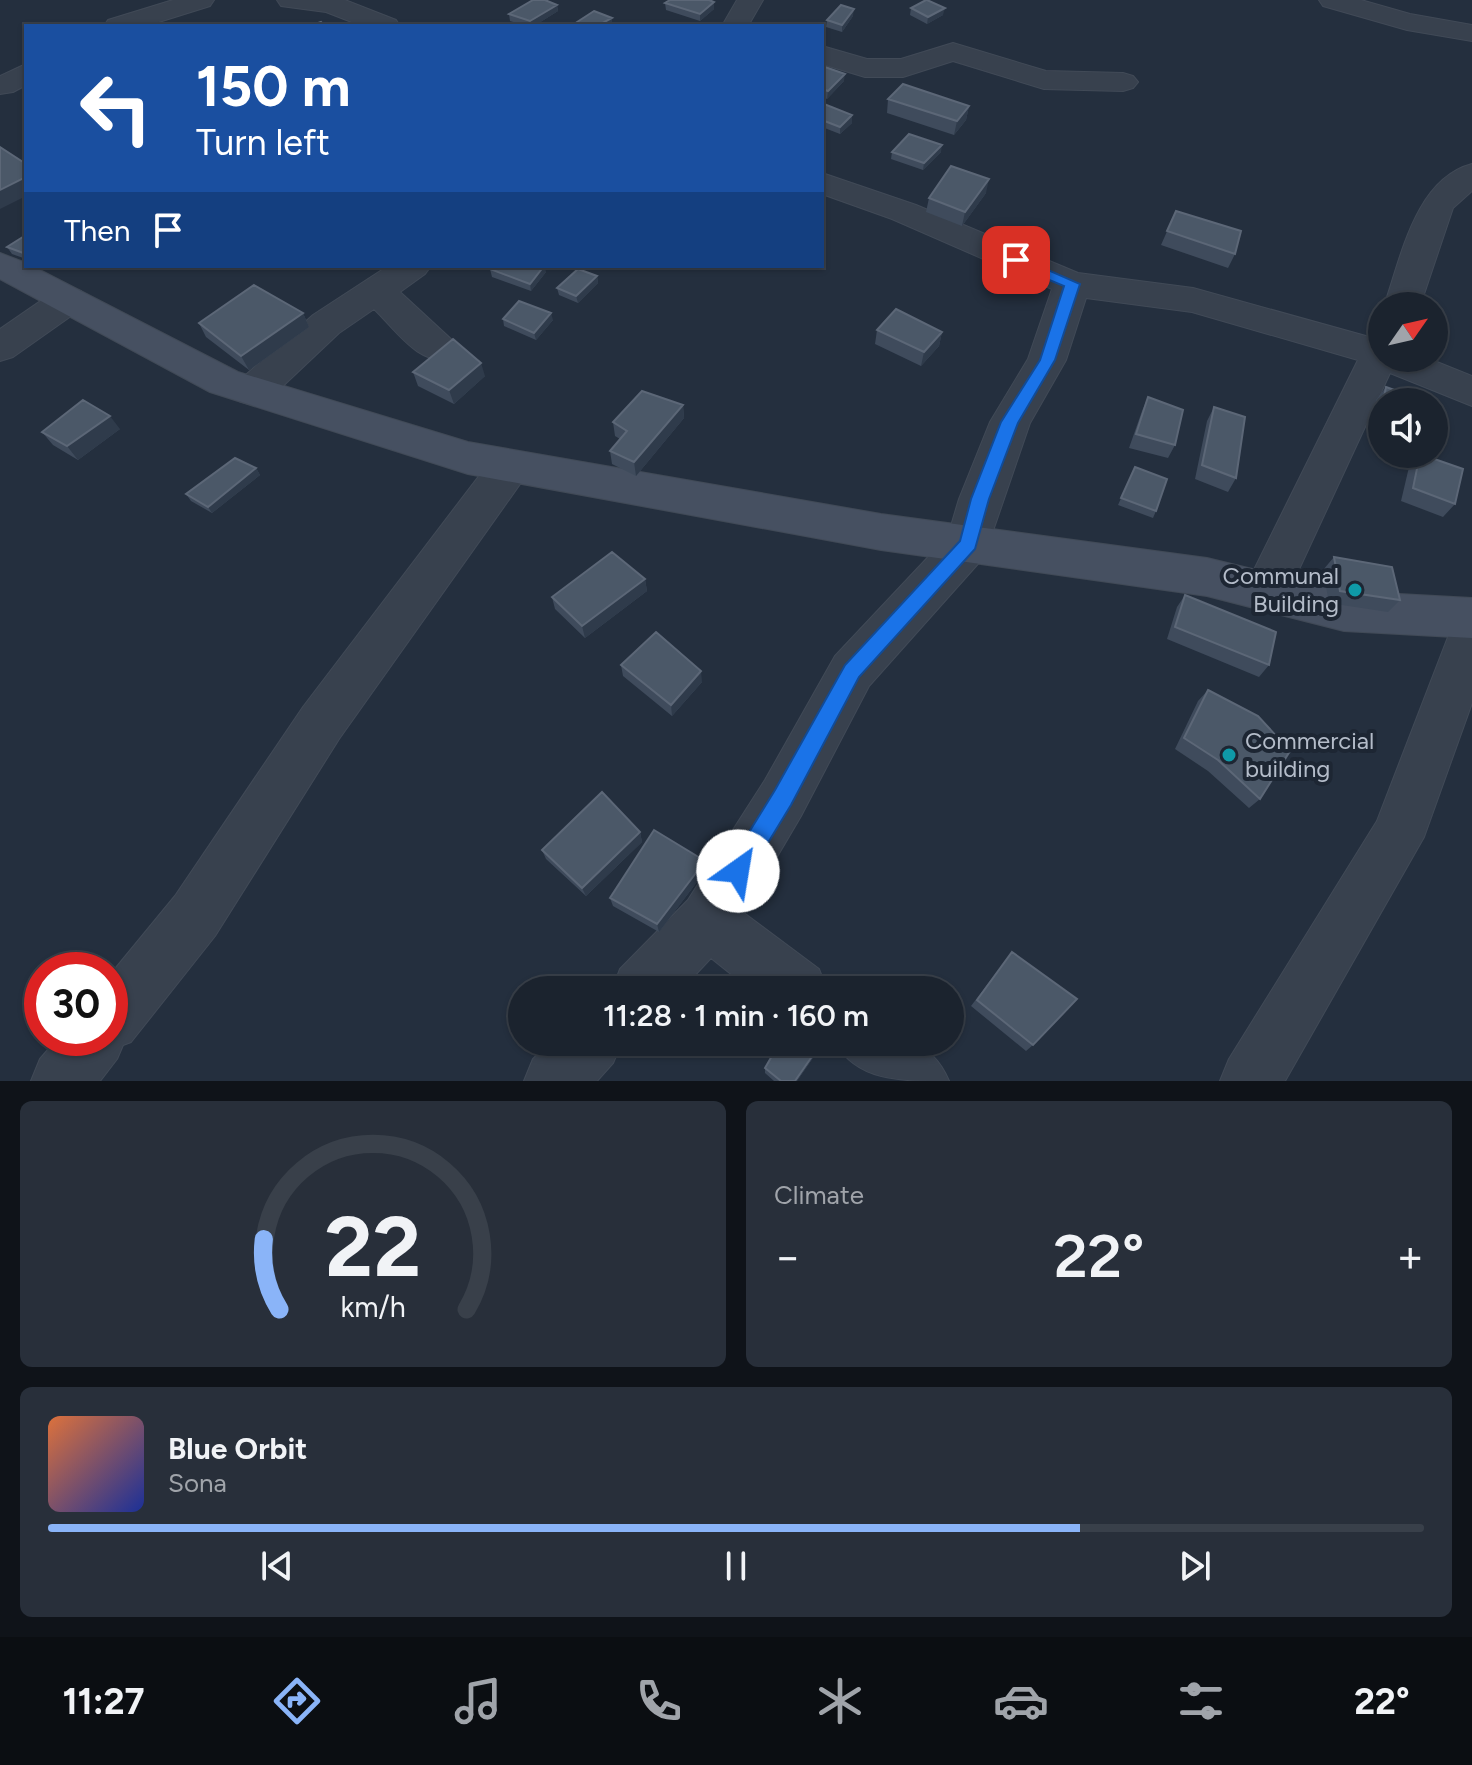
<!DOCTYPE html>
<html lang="en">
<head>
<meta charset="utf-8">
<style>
  :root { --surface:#1b232e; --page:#282f3a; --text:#f1f3f6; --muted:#a0a4aa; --line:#39404a; --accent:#8ab4f8 }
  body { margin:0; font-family:Figtree,sans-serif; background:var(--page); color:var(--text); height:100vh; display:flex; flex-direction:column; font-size:30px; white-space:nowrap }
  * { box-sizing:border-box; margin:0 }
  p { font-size:26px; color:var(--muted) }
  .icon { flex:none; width:44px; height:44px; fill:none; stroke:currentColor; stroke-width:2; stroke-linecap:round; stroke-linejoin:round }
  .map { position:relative; height:1081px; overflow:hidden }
  .panel { display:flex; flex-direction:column; gap:20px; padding:20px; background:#0f1319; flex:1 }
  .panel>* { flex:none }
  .top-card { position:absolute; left:24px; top:24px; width:800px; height:244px; border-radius:0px; box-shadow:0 2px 6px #0004,0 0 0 2px var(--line); background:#1a4fa0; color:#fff; overflow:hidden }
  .needle { width:52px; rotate:56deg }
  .fabs { position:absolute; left:1368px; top:292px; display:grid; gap:16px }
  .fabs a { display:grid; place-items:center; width:80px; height:80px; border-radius:50%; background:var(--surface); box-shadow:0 2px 6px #0004,0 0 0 2px var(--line); font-size:40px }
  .speed { position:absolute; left:24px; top:952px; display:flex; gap:16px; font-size:40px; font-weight:700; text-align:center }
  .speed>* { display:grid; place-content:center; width:104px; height:104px; border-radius:50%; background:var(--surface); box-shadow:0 2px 6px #0004,0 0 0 2px var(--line); line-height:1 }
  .speed .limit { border:12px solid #d22; background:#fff; color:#111 }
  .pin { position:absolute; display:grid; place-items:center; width:68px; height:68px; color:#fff; margin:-34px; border-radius:16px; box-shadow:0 4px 12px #0006 }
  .me { position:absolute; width:88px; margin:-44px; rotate:32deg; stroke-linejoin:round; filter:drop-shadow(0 0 6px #0008) }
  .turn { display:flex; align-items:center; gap:28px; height:168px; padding:0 40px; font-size:36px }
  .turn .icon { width:104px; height:104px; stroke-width:2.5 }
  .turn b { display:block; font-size:56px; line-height:68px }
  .then { display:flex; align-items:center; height:76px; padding:0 40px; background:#0003; gap:16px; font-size:30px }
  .big { font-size:60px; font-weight:600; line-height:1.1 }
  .panel .widget { flex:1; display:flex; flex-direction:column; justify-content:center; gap:12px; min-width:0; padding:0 28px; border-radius:12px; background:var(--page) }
  .panel .dial { align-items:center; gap:0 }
  .dial svg { height:208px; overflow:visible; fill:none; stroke:var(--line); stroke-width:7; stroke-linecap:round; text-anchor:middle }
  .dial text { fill:var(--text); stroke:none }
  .song { display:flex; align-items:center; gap:24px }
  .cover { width:96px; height:96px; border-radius:12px; background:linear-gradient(135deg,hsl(20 70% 55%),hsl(230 70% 35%)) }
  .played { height:8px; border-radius:4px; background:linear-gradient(90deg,var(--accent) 75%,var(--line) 75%) }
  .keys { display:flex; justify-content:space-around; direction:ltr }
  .heat { display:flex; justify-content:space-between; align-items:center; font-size:44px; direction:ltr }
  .panel .tiles { flex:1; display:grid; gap:20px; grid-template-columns:1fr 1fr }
  .widget:last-child { grid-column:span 2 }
  .trip { position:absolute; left:508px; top:976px; width:456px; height:80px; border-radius:40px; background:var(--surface); box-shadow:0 2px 6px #0004,0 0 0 2px var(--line); font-weight:600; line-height:80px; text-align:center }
  .menu { display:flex; height:128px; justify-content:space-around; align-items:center; background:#0b0e12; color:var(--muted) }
  .menu .icon { width:56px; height:56px }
  .menu .current { color:var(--accent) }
  .menu b { font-size:36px; color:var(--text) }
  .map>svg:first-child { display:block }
</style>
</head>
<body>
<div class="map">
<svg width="1472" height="1081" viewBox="0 0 1472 1081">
  <rect width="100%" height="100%" fill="#242f3e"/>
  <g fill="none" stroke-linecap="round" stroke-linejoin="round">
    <g stroke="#414a57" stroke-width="2">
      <path id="street" d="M173,0h41l-4,6 -64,20h-42l4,-6z
        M277,0h68l51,20 4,6h-38l-36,-14 -45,-6z
        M737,0h26l-15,26h-26z
        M1319,0h42l49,14 62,11v16l-65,-11 -84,-24z
        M953,43l93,28 77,2 10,3 5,6 -5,6 -10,3 -79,-2 -91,-28 -50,16h-38l-43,-13v-18l45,13h34z
        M26,64v21l-13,7 -13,2v-18z
        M1472,164v27l-19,17 -33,98h-36c17,-48 31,-127 88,-142z
        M822,173l94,32 162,68 115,15 180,50 9,-2v22h45l45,18v30l-82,-33 -108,233 -16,5 -16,-5 -7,-14 115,-232 -166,-48 -106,-14 -20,62 -36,63 -46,134 -115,129 -68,130 -57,97 75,56 8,21h-76l-40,-32 -30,32h-69l8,-21 68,-69 77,-120 70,-124 113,-120 11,-37 31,-77 38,-63 24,-70 -160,-70 -70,-25z
        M388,266h43l-6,8 -25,18 52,48 6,9 -6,9c-32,10 -56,-28 -78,-49l-35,24 -72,68 -14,4 -14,-4 -6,-10 6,-10 74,-66z
        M68,288l13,3 5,9 -5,9 -68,48 -13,4v-32l55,-38z
        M510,450l15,5 6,11 -6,11 -186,262 -124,197 -84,106 -8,3 -6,14 -17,22h-69l9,-22 18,-21h52v-63l65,-79 128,-189 192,-252z
        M1472,617v86l-48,134 -139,244h-65l9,-22 148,-238 71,-184 7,-14z
        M550,1042h72l-9,21 -16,18h-73l9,-22z
        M835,1042c50,0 91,-15 114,39 -50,0 -92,0 -114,-39z"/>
    </g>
    <g stroke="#414a57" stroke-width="2">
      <path id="secondary" d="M0,253l26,10v3h6l206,106 230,70 413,72 326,44 137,33 128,7v40l-128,-7 -137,-35 -326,-46 -413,-76 -258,-82 -210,-113z"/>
    </g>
    <use href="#street" fill="#38414e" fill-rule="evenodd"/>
    <use href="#secondary" fill="#465061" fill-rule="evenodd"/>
  </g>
  <path fill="#3f4b5c" d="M665,3l49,6 -14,12 -34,-11z
    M557,5l1,6 -24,15h-8l-16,-5 -1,-7z
    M911,8l32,7 -16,9 -17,-9z
    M853,16l-11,16 -16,-5 1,-7z
    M822,66l22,15 -17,18 -5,-3z
    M888,99l81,7 -3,14 -12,15 -67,-22z
    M822,106l30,17 -12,11 -18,-7z
    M892,152h49l-18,18 -32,-11z
    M986,193l-24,33 -36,-14 3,-14z
    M1176,211l59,43 -7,14 -67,-23z
    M26,235v24l-14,-5 -5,-7z
    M490,269l56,3 -15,19 -39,-14z
    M597,276l1,7 -20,20 -19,-8 -2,-7z
    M303,313l6,14 -60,43 -43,-33 -7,-14z
    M503,319l50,1 -17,20 -32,-14z
    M877,330l65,2 -3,14 -18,20 -46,-22z
    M413,372l72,4 -31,28 -36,-18z
    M1386,387l42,15h-46v38l-13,-5 7,-35z
    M1148,397l27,48 -7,13 -39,-10 13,-37z
    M683,405l1,13 -48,58 -24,-12 -2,-13 10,-12 -5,-3 -2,-14z
    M1214,407l22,71 -8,14 -33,-13 12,-58z
    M120,429l-42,31 -25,-15 -11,-13z
    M1420,454l35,50 -12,13 -42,-16 8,-34z
    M1135,467l21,44 -3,7 -35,-13z
    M256,468l4,7 -48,38 -21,-12 -5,-7z
    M1334,557l66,43 -12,12 -59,-9 -6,-33z
    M645,579l2,12 -62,47 -30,-29 -3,-12z
    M1185,595l84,70 -10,12 -92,-38 10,-32z
    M621,665l81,17 -30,34 -49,-40z
    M1208,690l52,109 -11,9 -41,-37 -33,-22 23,-48z
    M640,832l2,10 -56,54 -40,-37 -4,-9z
    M706,870l-47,62 -46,-26 -3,-8z
    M1012,952l21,93 -7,6 -55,-45z
    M780,1042h44l-27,39h-23l-9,-8v-5z"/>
  <path fill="#2f3b4b" d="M714,2v7l-14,12v-7z
    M557,5l1,6 -24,15h-3l-1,-5z
    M945,8l-2,7 -16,9 1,-7z
    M854,9l-1,7 -11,16v-7z
    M612,18v7l-2,1h-13z
    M845,74l-1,7 -17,18 1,-8z
    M969,106l-3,14 -12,15 3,-14z
    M852,115v8l-12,11v-7z
    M942,145l-1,7 -18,18 1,-7z
    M26,177v19l-26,13v-19z
    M989,179l-3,14 -24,33 3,-14z
    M544,266h1l1,6 -15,19 -1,-7z
    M597,276l1,7 -20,20 -2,-7z
    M303,313l6,14 -60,43 -8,-14z
    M551,313l2,7 -17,20 -2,-7z
    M942,332l-3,14 -18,20 3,-14z
    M481,363l4,13 -31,28 -5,-14z
    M683,405l1,13 -48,58 -2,-14z
    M110,416l10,13 -42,31 -11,-14z
    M256,468l4,7 -48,38 -4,-6z
    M645,579l2,12 -62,47 -3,-12z
    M701,671l1,11 -30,34 -1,-11z
    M640,832l2,10 -56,54 -4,-8z
    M705,861l1,9 -47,62 -2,-8z
    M822,1042h2l-27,39h-2z"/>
  <path fill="#4b5868" stroke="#5c6777" stroke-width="2" d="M533,0h12l12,5 -27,16 -21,-7z
    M670,0h39l5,2 -14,12 -35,-11z
    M926,0h1l18,8 -17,9 -17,-9z
    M841,5l13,4 -12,16 -15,-5z
    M594,11l18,7 -15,8h-26z
    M321,22l4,4h-15z
    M822,66l23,8 -17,17 -6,-2z
    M903,84l66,22 -12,15 -69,-22z
    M824,104l28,11 -12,12 -18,-7v-14z
    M909,134l33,11 -18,18 -32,-11z
    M0,147l26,17v13l-26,13z
    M951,166l38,13 -24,33 -36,-14z
    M1176,211l65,20 -6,23 -68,-23z
    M26,235v19l-19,-7z
    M494,266h50l-14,18 -40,-15z
    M578,269l19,7 -21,20 -19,-8z
    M254,285l49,28 -62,43 -42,-33z
    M519,301l32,12 -17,20 -31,-14z
    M896,309l46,23 -18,20 -47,-22z
    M453,339l28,24 -32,27 -36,-18z
    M1386,387l42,15h-45z
    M642,391l41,14 -49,57 -24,-11 17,-20 -14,-9z
    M1148,397l35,13 -8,35 -39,-11z
    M83,400l27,16 -43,30 -25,-14z
    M1382,406v17l-3,-1z
    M1214,407l31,10 -9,61 -34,-13z
    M1420,454l43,15 -8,35 -42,-16z
    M235,458l21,10 -48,39 -22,-13z
    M1135,467l32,12 -11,32 -35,-13z
    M612,552l33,27 -63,47 -30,-29z
    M1334,557l58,10 8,33 -60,-9z
    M1185,595l91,37 -7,33 -94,-38z
    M656,632l45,39 -30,34 -50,-40z
    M1208,690l50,26 32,35 -30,48 -42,-39 -34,-22z
    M602,792l38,40 -58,56 -40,-38z
    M654,830l51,31 -48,63 -47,-26z
    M1012,952l65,47 -44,46 -56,-45z
    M780,1042h42l-27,39h-14l-16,-13z"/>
  <path fill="#1a73e8" stroke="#114b97" stroke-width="2" d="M1016,256l64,28 -25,76 -37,63 -29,76 -14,50 -116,128 -68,128 -45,74 -8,3 -8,-3 -3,-8 3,-8 45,-73 70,-125 115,-124 11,-42 30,-77 39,-62 24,-74 -53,-22v-7z"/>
  <g fill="#0f9aa8" stroke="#1d2633" stroke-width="3">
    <circle cx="1355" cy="590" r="8"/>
    <circle cx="1229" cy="755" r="8"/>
  </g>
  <g text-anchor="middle" stroke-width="8" stroke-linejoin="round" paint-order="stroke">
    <g font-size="24" fill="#b4bcc9" stroke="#1d2633" text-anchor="end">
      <text x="1339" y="584">Communal<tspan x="1339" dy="28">Building</tspan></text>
      <text x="1245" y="749" text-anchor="start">Commercial<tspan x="1245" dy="28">building</tspan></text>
    </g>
  </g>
</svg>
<div class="fabs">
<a><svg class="needle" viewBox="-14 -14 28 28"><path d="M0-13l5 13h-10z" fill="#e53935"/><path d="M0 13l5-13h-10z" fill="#a0a4aa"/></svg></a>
<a><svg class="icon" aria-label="sound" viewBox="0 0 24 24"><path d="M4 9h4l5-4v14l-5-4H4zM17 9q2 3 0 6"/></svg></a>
</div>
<div class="speed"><div class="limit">30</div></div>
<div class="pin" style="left:1016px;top:260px;background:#d93025"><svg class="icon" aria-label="arrive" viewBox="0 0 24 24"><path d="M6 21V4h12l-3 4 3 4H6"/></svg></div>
<svg class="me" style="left:738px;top:871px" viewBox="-20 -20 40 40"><circle r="19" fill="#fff"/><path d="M0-13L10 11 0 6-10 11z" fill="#1a73e8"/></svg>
<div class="trip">11:28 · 1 min · 160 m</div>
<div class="top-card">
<div class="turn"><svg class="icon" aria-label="left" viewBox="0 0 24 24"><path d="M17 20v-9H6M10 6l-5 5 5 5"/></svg><div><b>150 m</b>Turn left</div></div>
<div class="then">Then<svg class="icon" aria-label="arrive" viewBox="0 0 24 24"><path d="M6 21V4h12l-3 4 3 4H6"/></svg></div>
</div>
</div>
<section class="panel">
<div class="tiles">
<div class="widget dial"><svg viewBox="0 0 100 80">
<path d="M14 69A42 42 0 1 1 86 69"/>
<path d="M14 69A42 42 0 0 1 8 42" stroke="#8ab4f8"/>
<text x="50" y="56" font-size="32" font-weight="700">22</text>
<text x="50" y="72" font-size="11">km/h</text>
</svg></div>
<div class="widget"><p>Climate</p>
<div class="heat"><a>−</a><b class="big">22°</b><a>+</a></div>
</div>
<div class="widget">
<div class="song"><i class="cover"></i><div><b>Blue Orbit</b><p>Sona</p></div></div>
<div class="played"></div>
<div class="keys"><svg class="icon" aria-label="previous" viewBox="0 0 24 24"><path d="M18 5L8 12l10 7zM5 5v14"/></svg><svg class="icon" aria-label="pause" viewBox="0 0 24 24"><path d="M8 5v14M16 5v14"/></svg><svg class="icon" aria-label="next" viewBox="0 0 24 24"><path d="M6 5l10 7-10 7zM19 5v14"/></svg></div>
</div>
</div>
</section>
<nav class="menu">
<b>11:27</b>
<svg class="icon current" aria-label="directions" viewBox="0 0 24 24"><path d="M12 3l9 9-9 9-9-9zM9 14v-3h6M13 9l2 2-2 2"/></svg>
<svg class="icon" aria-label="music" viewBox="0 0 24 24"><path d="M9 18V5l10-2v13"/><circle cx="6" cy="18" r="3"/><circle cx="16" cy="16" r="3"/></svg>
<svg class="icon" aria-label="phone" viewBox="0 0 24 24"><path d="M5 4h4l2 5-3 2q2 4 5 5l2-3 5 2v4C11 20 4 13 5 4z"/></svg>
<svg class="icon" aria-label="climate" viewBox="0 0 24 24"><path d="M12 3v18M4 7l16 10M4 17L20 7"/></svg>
<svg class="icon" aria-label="car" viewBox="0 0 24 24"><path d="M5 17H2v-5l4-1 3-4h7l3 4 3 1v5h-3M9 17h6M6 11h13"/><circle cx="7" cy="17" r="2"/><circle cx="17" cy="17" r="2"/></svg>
<svg class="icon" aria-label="filters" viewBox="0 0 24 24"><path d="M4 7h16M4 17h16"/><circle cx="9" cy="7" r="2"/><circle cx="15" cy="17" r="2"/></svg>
<b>22°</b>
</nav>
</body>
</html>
